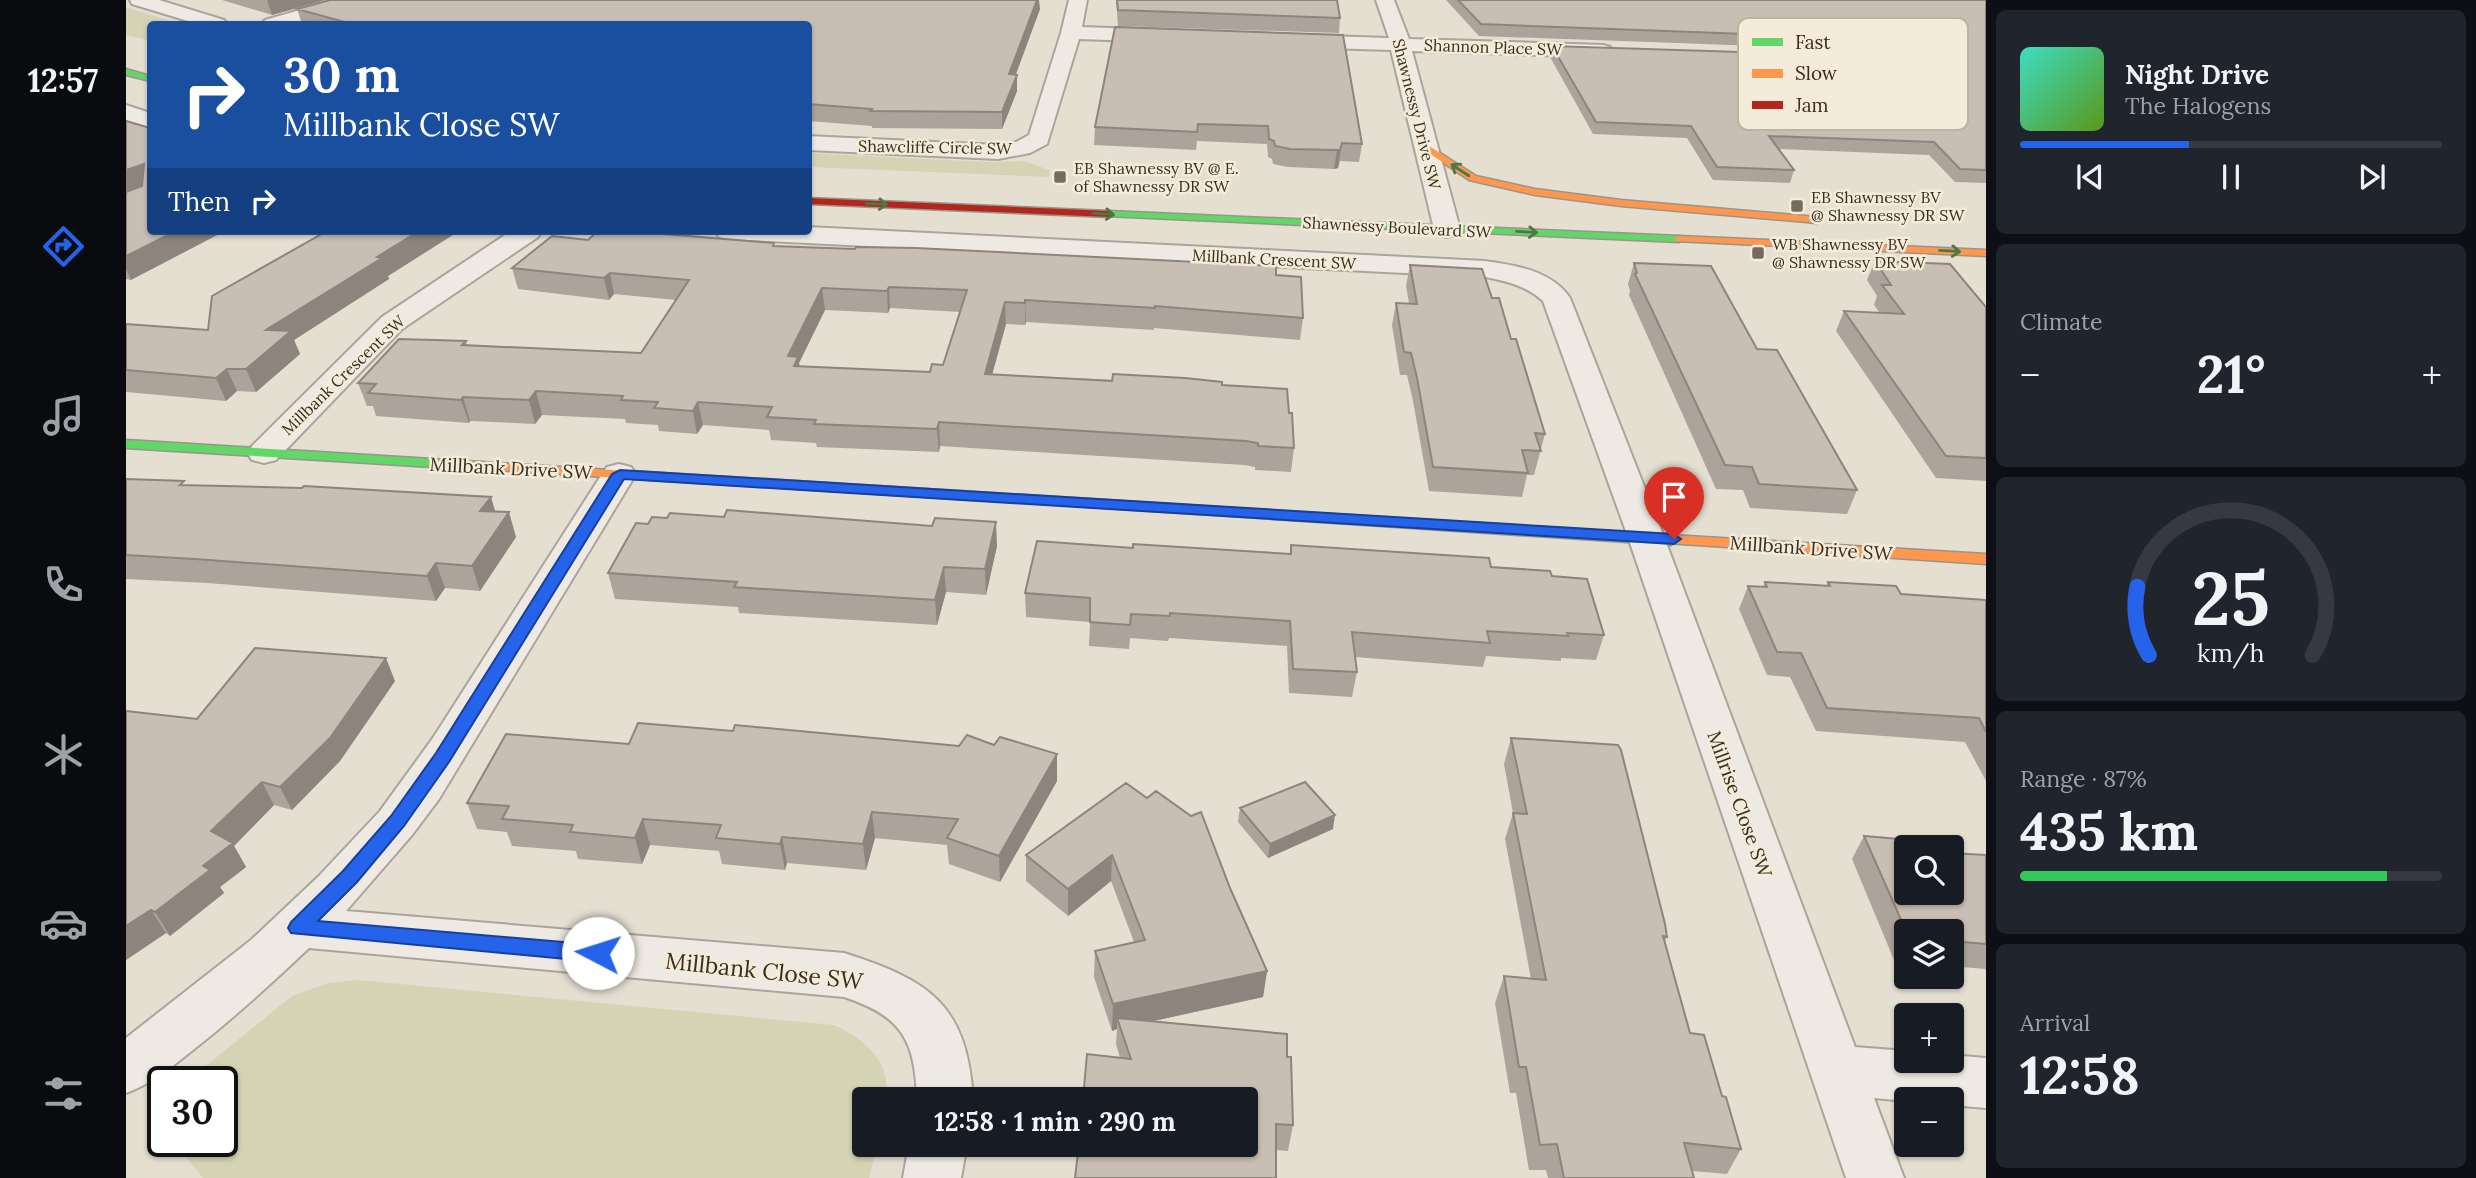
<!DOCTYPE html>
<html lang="en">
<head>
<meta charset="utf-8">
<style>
  :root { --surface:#171b24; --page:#20242c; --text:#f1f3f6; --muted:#9ea1a6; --line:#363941; --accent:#2563eb }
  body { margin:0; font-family:Lora,serif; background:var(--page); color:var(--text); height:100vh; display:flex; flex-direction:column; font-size:26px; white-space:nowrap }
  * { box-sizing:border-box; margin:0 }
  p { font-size:23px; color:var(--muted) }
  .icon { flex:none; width:38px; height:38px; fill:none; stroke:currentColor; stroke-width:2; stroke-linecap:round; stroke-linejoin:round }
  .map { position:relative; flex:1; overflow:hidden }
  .panel { display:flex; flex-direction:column; gap:10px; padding:10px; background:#0d0f14; width:490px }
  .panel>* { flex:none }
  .guide { position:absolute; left:21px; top:21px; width:665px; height:214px; border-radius:7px; box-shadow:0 2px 5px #0004; background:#1a4fa0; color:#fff; overflow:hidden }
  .controls { position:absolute; left:1768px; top:835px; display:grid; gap:14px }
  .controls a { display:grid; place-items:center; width:70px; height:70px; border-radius:7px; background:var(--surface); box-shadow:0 2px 5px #0004; font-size:35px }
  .speed { position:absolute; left:21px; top:1066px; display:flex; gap:14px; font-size:35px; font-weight:700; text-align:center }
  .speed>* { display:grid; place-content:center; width:91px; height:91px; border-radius:50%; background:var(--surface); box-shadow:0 2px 5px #0004; line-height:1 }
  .speed .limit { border:4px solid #111; border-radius:10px; background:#fff; color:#111 }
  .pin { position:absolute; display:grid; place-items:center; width:60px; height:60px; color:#fff; margin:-72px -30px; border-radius:50% 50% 50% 0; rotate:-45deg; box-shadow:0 0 7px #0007 }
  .pin .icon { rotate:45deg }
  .me { position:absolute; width:77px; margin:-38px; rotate:275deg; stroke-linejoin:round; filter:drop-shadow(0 0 5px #0008) }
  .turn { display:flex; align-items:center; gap:24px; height:147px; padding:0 21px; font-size:32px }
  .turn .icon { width:91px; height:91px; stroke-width:2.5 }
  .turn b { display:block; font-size:49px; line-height:60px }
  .then { display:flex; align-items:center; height:66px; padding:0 21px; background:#0003; gap:14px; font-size:26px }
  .big { font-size:52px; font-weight:700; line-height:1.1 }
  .panel .widget { flex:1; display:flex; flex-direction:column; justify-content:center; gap:10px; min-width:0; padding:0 24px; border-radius:10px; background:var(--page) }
  .panel .dial { align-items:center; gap:0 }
  .dial svg { height:182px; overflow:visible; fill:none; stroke:var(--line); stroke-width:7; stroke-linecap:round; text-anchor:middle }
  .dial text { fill:var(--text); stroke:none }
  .song { display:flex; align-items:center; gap:21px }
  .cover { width:84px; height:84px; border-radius:10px; background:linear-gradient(135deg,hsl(170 70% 55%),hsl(90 70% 35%)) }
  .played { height:7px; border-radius:4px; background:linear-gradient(90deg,var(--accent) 40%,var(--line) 40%) }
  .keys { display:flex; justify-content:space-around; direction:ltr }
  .heat { display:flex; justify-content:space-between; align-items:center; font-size:38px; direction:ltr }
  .charge { height:10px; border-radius:5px; background:linear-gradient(90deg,#34c759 87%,var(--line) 0) }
  .trip { position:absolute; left:726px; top:1087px; width:406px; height:70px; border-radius:7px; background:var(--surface); box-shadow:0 2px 5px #0004; font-weight:700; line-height:70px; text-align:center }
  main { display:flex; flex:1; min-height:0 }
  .dock { display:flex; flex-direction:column; width:126px; justify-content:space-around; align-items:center; background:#090b0e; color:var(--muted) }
  .dock .icon { width:49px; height:49px }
  .dock .current { color:var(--accent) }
  .dock b { font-size:32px; color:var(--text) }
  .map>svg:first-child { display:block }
</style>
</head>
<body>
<main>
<nav class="dock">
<b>12:57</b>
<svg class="icon current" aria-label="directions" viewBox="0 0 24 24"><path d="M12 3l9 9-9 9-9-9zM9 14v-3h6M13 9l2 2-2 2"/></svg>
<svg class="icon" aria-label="music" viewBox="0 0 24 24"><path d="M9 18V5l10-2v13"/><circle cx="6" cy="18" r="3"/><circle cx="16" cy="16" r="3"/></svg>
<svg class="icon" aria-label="phone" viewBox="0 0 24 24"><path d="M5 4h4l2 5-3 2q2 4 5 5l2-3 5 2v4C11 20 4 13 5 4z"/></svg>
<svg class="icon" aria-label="climate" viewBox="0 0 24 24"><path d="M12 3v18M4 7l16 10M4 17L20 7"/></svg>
<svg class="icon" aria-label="car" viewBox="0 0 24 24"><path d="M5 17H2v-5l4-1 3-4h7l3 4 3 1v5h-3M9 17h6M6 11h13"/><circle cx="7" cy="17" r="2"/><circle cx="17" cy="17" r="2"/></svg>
<svg class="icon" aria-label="filters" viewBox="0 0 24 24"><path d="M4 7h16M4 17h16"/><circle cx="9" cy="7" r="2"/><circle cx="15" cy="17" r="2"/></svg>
</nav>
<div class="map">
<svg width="1860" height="1178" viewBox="0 0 1860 1178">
  <rect width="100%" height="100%" fill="#e5dfd2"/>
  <path fill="#d4d4b5" d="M0,7l54,17h-30v17l-24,-6z
    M682,153l181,9 35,-1 25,9v7l-240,-10z
    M232,980l476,45c31,14 58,37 52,74h-22v45l13,1 -8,33h-666l-30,-37h49v-59l-35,-1 105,-85 36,-13z"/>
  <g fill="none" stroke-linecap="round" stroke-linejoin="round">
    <g stroke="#aba49a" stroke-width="4">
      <path id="street" d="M4,0h29l65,20 3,4h-29l-66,-20z
        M209,0h30l-2,4 -72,20h-29l3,-4z
        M943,0h18l-5,27 84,3 7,2 3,4 -3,4 -7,2 -87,-3 -32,105 -17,9 -32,6 -190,-9v-14l190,9 18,-3 13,-7 32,-102z
        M1250,0h18l15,39 194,6 7,2 3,4 -3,4 -7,2 -191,-6 48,178 -4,6 -9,2 -9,-2 -4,-6 -43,-179 -98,-3 -7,-2 -3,-4 3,-4 7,-2 96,3z
        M0,105l24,8v15l-24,-8z
        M682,227l677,34c30,4 67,10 85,37l94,239 191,510 51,4v9h45v-5l35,3v50l-35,-3v-6l-45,2 -32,-3 30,80h-58l-218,-641 -85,-236c-17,-15 -36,-20 -58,-24l-757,-38 -9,-2 -4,-6h93z
        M385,231h31l-4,6 -136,92 -126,131 -12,3 -12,-3 -5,-7 5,-7 130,-129z
        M493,464l12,3 5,7 -197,325 -27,36 -66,76 498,42c85,27 123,51 129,146h-56c-2,-59 -15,-83 -73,-102l-535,-49c-36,34 -72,67 -111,98 -23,18 -44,37 -72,47v-55l125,-98 67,-63 62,-66 53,-73 169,-264 5,-7z
        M783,1144h58l-6,34h-58z"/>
    </g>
    <g stroke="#9a948a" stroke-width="3">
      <path id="fast" d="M0,69l24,7v5l-24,-6z
        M983,211l570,25 5,3 -5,3 -574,-26 -1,-2z
        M0,440l355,22 7,4 -7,4 -355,-22z
        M848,492l697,43 8,5 -8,5 -702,-46 -2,-3z"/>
    </g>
    <g stroke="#9a948a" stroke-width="3">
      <path id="slow" d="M1300,144l50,32 59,13 86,11 196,17 5,3 -5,3 -196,-17 -86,-11 -66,-15 -46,-31 -2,-2z
        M1553,236l307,14v6l-311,-15 -1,-2z
        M355,462l493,30 7,4 -7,4 -498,-31 -2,-3 2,-3z
        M1545,535l315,19v10l-320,-21 -3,-3z"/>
    </g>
    <g stroke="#9a948a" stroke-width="3">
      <path id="jam" d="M682,198l301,13 5,3 -5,3 -301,-13z"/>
    </g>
    <use href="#street" fill="#eeeae3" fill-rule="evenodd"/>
    <use href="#fast" fill="#63d668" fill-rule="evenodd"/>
    <use href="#slow" fill="#ff974d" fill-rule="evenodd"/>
    <use href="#jam" fill="#b3261e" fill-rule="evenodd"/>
  </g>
  <path fill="#ada39a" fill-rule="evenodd" d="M96,0h103l-53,15z
    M990,0h221l3,18 -1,15 -221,-7z
    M1320,0h540v183l-31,-1 -26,-27 -150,-6 15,21 -4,13 -77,-3 -26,-42 -94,-4 -43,-77 2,-11 376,12 4,-1 -8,-5 -445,-16z
    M171,9h743l-24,65 1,1v16l-15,38 -130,-1v-2l-64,-5v-97h-506z
    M989,27l247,117 -3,18 -19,-1 -2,7 -4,1 -46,-2 -15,-3 -1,-5 -4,-2 -1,-13 -70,-3 -1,9 -102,-5 1,-18z
    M0,121l18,6 -13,153 -5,-1z
    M201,231h132l-71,45 1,3 -95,61 6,14 -44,38 -19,-1 -11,10 -100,-9v-68l82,6z
    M462,240l187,6 501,29 27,43 -3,22 -146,-12v2l-128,-8 -1,3 -19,-1 -14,50 230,11 67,28 5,35 -3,24 -36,-2v-3l-11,-2 -304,-19 -1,6 -122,-5 -1,-4 -45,-3 -2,-10 -66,-5 -6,9 -38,-3 -1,-6 -32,-2 -1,-4 -83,-4 -7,9 -65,-3 -1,2 -93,-7 -3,-10h-6l-9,-23 108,-42 1,4 174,8 35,-53 -62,-6 -5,6 -91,-11 -6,-21zM764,308l70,4 -17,53 -13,7 -130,-6 -1,-3 26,-53 63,3z
    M1749,261l111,46v174l-50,-3 -100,-147 8,-20 36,2 -6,-8 3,-9 -10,-16z
    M1508,263l123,86 100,141 -10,24 -97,-6 -7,-18 -27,-1 -87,-194 1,-4 -2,-7z
    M1284,265l82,33 19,41 34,95 -11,41h-7l-5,22 -93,-6 -16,-90 -6,-26h-7l-8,-50 4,-22h13l-3,-17z
    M0,479l60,6 309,27 21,25 -36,54 -35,-3 -9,13 -229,-18 -81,-4z
    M1165,545l200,22 61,9 52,59 -8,25 -35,-2v3l-75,-5 -3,11 -128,-10 2,15 -5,25 -63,-4 -2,-47 -118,-8 -1,3 -38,-3 -1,11 -40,-3 1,-24 -64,-5 -1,-24 108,-45 157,6z
    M871,546l-11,49 -40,-3 -9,33 -198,-12 -1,-6 -123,-8 -7,-26z
    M1639,582l61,4 2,-4 73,12 85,6v181l-21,-39 -149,-11 -26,-54 -23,-2 -28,-66 9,-23 15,1z
    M269,681l-55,80 -48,49 -18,-5 -40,41 12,21 -26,20 4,6 -54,43 -4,-3 -40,27 71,-241z
    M1385,738l156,199 -2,4 25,92 32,63 19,53 -14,25 -35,-3 2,7h-146l-2,-8h-17l-13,-77h-6l-15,-90 9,-27 27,3 -26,-140 8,-26 -9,-49z
    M503,744l330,2 35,-1 63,9v27l-57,101 -51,-18 -2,-19 -72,-7 -9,32 -79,-7 -2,7 -63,-6 -3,-13 -69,-6 -8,19 -64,-5 -2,-8 -64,-5 -5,-14 -30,-3 -10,-26z
    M1000,783l104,105 37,83 -4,26 -109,24 133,36 6,68 -5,26 -12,-1 -156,-92 -4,-14 1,-15 -5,2 -18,-54 1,-26 39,-9 -23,-61 -43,35 -42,-35v-26z
    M1114,808l93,21 -65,29 -30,-36z
    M1738,836l42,56 80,-37v116l-1,-2 -34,-3v-35h-45v31l-12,-2 -42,-101z"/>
  <path fill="#8d857d" d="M141,0h58l-53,15z
    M911,0h2l1,9 -30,81 -1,-16z
    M891,75v16l-15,38v-17z
    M1216,143l-4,25 -4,1 3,-19z
    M18,164l6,21 -24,8v-23z
    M50,231h49l-94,49 -5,-11v-13z
    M293,231h40l-71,45 1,3 -95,61 6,14 -44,38 -10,-23 20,-39 111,-73z
    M484,273l4,21 -5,6 -5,-22z
    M763,287l1,21 -2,5 -1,-22z
    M696,288l3,22 -26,53 2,16 -13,-23z
    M899,300l1,22 -1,3z
    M879,302l1,22 -20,73 -1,-23z
    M101,369l10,22 -11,10 -10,-23z
    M410,391l6,24 -7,9 -6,-24z
    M337,397l7,24 -1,2 -8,-23z
    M572,402l5,23 -6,9 -4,-23z
    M813,422l1,24 -1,6 -2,-23z
    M365,497l7,24 -18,-10z
    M383,512l7,25 -36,54 -8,-25z
    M870,522l1,24 -11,49 -1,-26z
    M310,563l9,25 -9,13 -9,-25z
    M818,567l2,25 -9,33 -2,-25z
    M260,658l9,23 -55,80 -48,49 -12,-23z
    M931,754v27l-57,101 -1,-26z
    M136,782l12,23 -40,41 12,21 -26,20 4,6 -54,43 -15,-24 48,-46 8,-35z
    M746,812l3,26 -9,32 -3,-26z
    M1209,815l-2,14 -65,29 2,-14z
    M517,819l7,26 -8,19 -7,-26z
    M656,837l5,26 -2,7 -5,-26z
    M986,855l-1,26 -43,35v-27z
    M25,910l15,23 -40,27v-34z
    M1141,971l-4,26 -142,31 -4,-10v11l-5,2 1,-27z"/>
  <path fill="#c9beb3" stroke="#8d857d" stroke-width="2" fill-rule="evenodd" d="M204,0h707l-28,74 8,1 -15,37 -132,-1 2,-2 -64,-5v-80h-456l-55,-15z
    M991,0h220l3,18 -222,-8z
    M1332,0h528v170l-26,-1 -26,-27 -165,-6 25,34 -77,-3 -26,-41 -95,-4 -44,-76 376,12 10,-3 3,-7 -13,-7 -447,-17z
    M989,27l228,8 19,109 -20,-1 -2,7h-3l-47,-1 -15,-3 -1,-5 -5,-2 -1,-13 -70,-2 -1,8 -102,-5z
    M0,121l24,7v103h26l-50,25v-64l16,-6 2,-22 -18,6z
    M201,231h92l-42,26 5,1 -116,72 25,1 -45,38h-19l-11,9 -90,-8v-46l82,6 4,-34z
    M472,231h29l147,12 -1,3 82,3 1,-2 60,1 360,18v9l25,2 2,41 -148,-12v2l-130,-8v3l-20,-1 -20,72 127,7 1,-7 72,4 37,4v3l65,4 2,24h3l2,35 -36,-2v-3l-12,-2 -307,-19 -2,7 -123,-5 2,-4 -49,-3 5,-10 -74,-5 -5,9 -39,-3 4,-6 -37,-2 2,-4 -87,-5 -7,9 -66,-3 -2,3 -93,-7 8,-9 -18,-1 41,-44 67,2 -4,4 179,8 48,-73 -79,-7 -6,5 -92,-10 40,-32 36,4zM763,287l78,3 -24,75 -11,-1 -2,8 -136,-6 4,-9 -10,-1 34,-68 65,3z
    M1749,261l75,3 36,43v151l-40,-2 -102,-145 60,3 -22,-29h9z
    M1508,263l77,3 46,83 20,1 80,140 -98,-6 -7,-17 -27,-2 -90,-191 2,-1z
    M1284,265l72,4 10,29h7l12,41h5l29,95 -10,-1 6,18 -19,-1 6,23 -95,-6 -16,-89 -6,-25 -7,-1 -8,-49 21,1z
    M0,479l58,2 -4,4 122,3 2,-2 187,11 -11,14 29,1 -37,54 -36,-3 -9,13 -232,-17 -69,-4z
    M601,510l205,16 3,-8 61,4 -11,47 -41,-2 -9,33 -201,-13 3,-5 -129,-9 28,-50 12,1 4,-7 15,1 3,-5 54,4z
    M911,541l96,7v-4l158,10v-9l198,13 2,9 59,4 2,5 35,3 17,56 -37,-2 1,3 -81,-5 3,12 -138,-11 5,40 -64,-3 -3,-48 -120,-8v3l-39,-2 -1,11 -40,-3v-24l-65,-5z
    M1639,582l65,4 -2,-4 68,4 5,8 85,6v132l-7,-14 -152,-10 -26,-55 -24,-1 -29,-66 19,1z
    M129,648l131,10 -56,80 -50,49 -18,-5 -51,49 22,12 -30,23 7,4 -55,42 -4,-2 -25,16v-215l71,8z
    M512,723l95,8 2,-6 224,21 8,-11 27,10 6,-8 57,17 -58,102 -52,-18 11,-19 -86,-7 -9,32 -81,-7 -2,7 -64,-6 5,-13 -78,-6 -8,19 -65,-6 3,-7 -71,-6 7,-13 -42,-3 39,-69 123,10z
    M1385,738l107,7 3,5 44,174 2,13 -4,-1 27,97 14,2 18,61 4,1 15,52 -57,-6 10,35h-130l-7,-34 -17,1 -14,-78h-7l-15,-91 42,4 -33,-167 14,1z
    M1179,782l30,33 -65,29 -30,-36z
    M1000,783l21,15 9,-7 35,25 10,-4 29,76 37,83 -154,33 -18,-53 50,-11 -33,-85 -44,34 -42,-34z
    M1738,836l71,6 2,5h-31v45h45v-39l35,2v89l-35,-3v-10h-45z
    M991,1018l170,16v23h4l2,68 -17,-1v54h-201l4,-34h167v-45h-163l4,-45 44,5z"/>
  <defs><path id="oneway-shaft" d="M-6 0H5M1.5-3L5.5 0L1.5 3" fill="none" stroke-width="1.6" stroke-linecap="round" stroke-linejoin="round" transform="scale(1.75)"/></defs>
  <g stroke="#4c7941">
    <use href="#oneway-shaft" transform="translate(1334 170) rotate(-147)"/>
    <use href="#oneway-shaft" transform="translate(751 204) rotate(3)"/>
    <use href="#oneway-shaft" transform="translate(978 214) rotate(3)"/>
    <use href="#oneway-shaft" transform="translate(1401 232) rotate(3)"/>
    <use href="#oneway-shaft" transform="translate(1824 251) rotate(3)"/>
  </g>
  <path fill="#2563eb" stroke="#184099" stroke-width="2" d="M494,470l1054,64 7,5 -7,5 -1050,-65 -175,283 -45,64 -47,56 -39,39 280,24 8,2 3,6 -3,7 -8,2 -307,-29 -3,-5 3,-6 52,-51 48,-55 45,-63 176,-279z"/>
  <g fill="#766b5f" stroke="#f4ecd9" stroke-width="2.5">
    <rect x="927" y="170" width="14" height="14" rx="3.5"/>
    <rect x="1664" y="199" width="14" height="14" rx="3.5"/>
    <rect x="1625" y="246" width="14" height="14" rx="3.5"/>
  </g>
  <g text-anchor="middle" stroke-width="5" stroke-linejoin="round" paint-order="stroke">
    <g font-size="16" fill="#3a2d21" stroke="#f4ecd9">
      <text transform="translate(1367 47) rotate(2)" y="6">Shannon Place SW</text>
      <text transform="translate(1291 114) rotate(76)" y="6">Shawnessy Drive SW</text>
      <text transform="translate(809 147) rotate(1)" y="6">Shawcliffe Circle SW</text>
      <text transform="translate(1271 227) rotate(3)" y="6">Shawnessy Boulevard SW</text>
      <text transform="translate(1148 259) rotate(3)" y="6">Millbank Crescent SW</text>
      <text transform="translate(217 375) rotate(-44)" y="6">Millbank Crescent SW</text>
    </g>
    <g font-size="16" fill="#3a2d21" stroke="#f4ecd9" text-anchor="start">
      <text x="948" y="174">EB Shawnessy BV @ E.<tspan x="948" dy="18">of Shawnessy DR SW</tspan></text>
      <text x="1685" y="203">EB Shawnessy BV<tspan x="1685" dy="18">@ Shawnessy DR SW</tspan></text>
      <text x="1646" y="250">WB Shawnessy BV<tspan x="1646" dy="18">@ Shawnessy DR SW</tspan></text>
    </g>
    <g font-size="19" fill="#3a2d21" stroke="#f4ecd9">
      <text transform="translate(385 468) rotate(3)" y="7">Millbank Drive SW</text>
      <text transform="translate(1685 548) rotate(4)" y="7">Millbank Drive SW</text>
      <text transform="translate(1614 804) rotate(70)" y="7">Millrise Close SW</text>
    </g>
    <g font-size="23" fill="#3a2d21" stroke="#f4ecd9">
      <text transform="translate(638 971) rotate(6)" y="8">Millbank Close SW</text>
    </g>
  </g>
  <rect x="1612" y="18" width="230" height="112" rx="10" fill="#f4ecd9" stroke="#bcb3a2" stroke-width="2"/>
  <rect x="1626" y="38" width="31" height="8" fill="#63d668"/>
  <rect x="1626" y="69" width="31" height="9" fill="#ff974d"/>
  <rect x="1626" y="101" width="31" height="8" fill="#b3261e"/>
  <g font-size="19" fill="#3a2d21">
    <text x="1669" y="49">Fast</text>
    <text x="1669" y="80">Slow</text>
    <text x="1669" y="112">Jam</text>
  </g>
</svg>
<div class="controls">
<a><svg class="icon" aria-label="search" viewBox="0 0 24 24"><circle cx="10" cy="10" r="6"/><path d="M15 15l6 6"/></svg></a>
<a><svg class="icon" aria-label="layers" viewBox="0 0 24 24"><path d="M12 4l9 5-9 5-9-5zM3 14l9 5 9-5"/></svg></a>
<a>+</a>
<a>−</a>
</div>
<div class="speed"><div class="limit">30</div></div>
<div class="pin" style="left:1548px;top:539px;background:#d93025"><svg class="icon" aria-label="arrive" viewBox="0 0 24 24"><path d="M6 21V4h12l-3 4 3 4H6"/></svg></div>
<svg class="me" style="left:472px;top:953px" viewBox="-20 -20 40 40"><circle r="19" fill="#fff"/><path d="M0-13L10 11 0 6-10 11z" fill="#2563eb"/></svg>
<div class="trip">12:58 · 1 min · 290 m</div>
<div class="guide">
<div class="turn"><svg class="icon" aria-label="right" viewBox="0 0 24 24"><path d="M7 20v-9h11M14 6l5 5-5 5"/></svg><div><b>30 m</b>Millbank Close SW</div></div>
<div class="then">Then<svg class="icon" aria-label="right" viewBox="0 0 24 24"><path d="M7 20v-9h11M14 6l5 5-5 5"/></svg></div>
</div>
</div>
<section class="panel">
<div class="widget">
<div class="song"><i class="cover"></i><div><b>Night Drive</b><p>The Halogens</p></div></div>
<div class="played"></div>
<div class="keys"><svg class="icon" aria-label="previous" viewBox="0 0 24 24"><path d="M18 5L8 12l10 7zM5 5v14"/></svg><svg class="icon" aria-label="pause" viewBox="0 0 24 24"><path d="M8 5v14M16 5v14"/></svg><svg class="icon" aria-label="next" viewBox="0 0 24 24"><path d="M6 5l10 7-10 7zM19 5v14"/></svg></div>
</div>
<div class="widget"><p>Climate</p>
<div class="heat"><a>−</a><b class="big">21°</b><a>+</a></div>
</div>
<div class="widget dial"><svg viewBox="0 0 100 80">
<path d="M14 69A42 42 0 1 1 86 69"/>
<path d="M14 69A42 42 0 0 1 9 39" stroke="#2563eb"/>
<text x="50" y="56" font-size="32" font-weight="700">25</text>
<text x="50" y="72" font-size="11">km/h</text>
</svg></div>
<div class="widget"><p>Range · 87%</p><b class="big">435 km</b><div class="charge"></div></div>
<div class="widget"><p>Arrival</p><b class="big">12:58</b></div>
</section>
</main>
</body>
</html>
